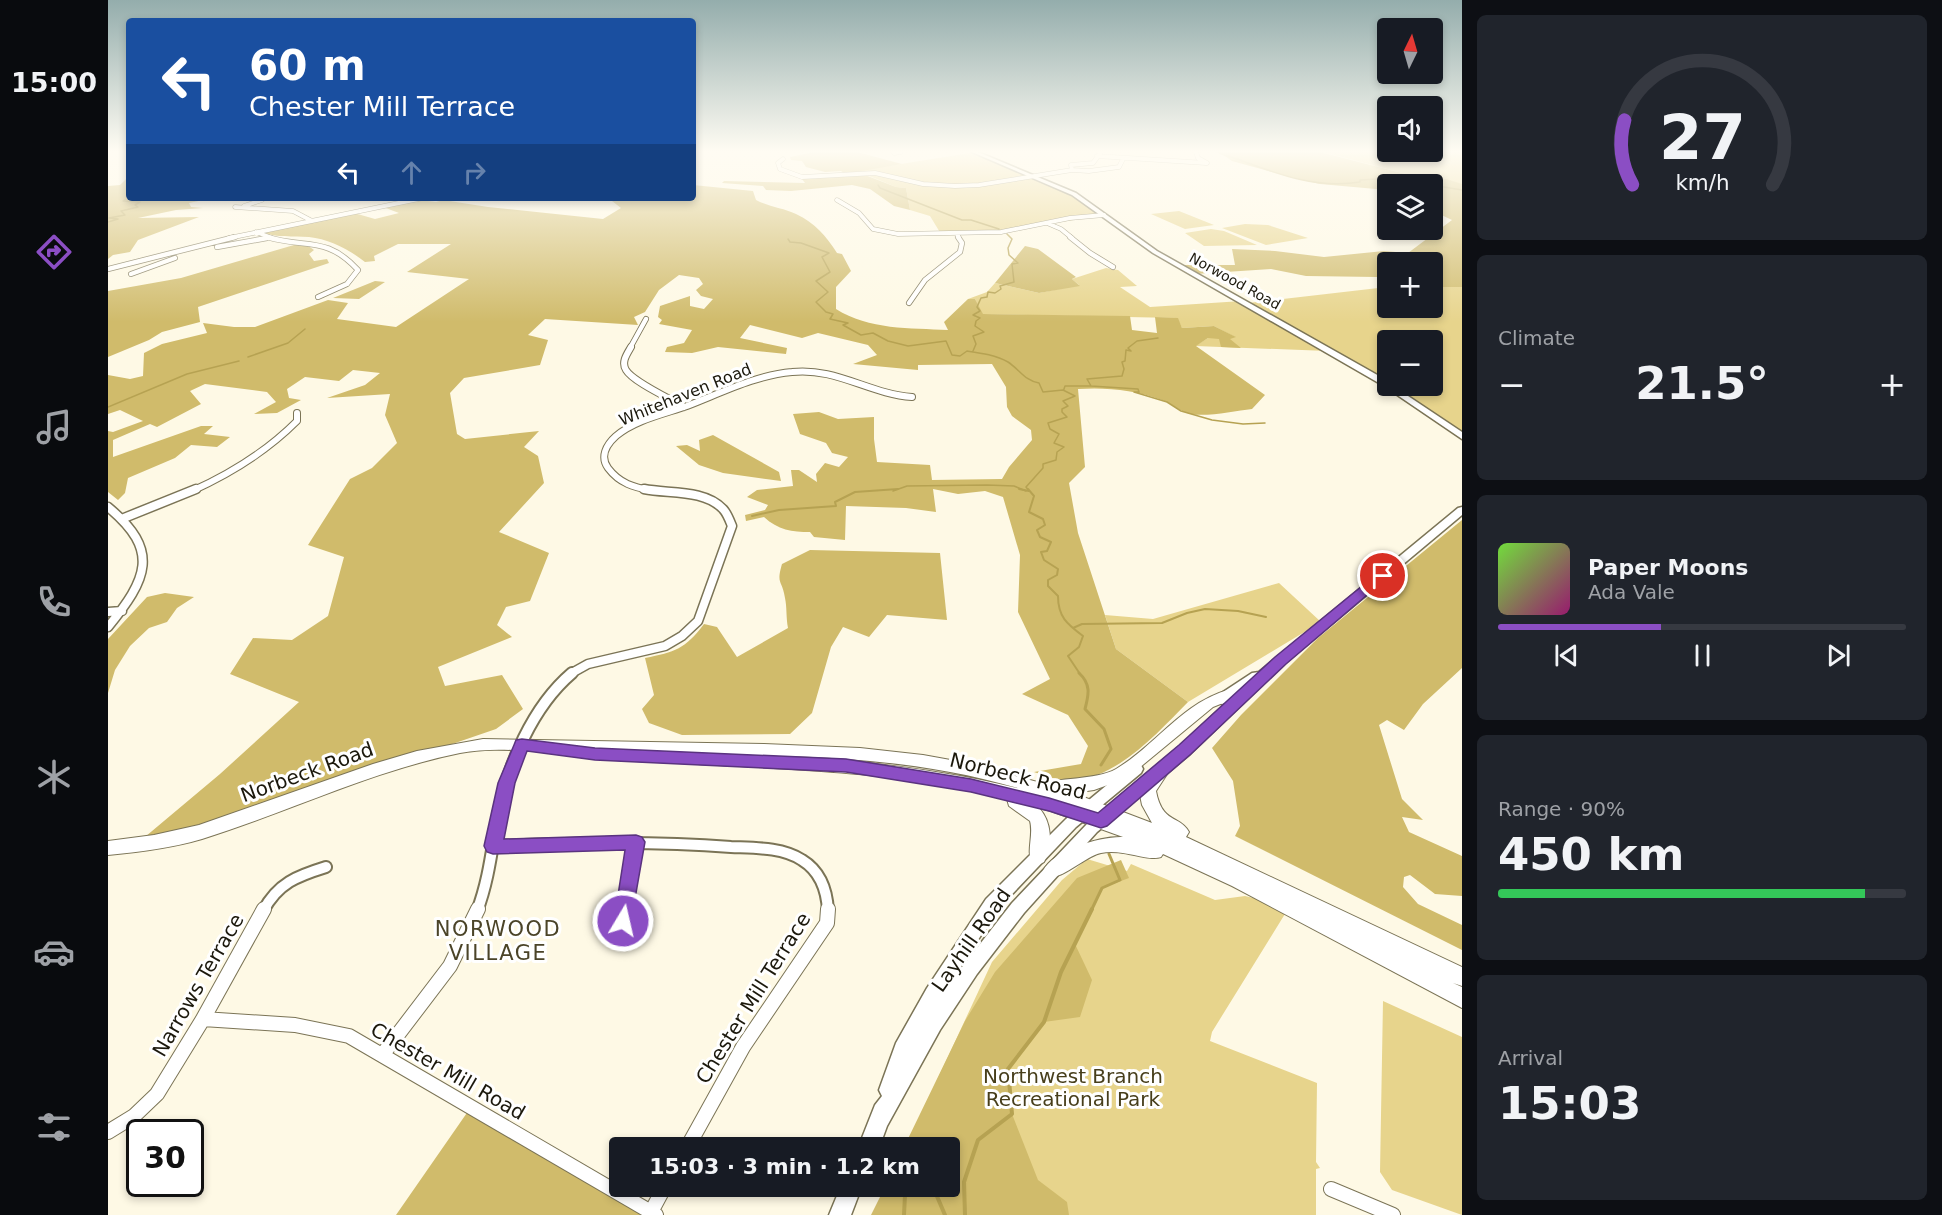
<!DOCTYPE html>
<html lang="en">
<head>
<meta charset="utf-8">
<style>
  :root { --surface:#171b24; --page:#20242c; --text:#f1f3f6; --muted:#9ea1a6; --line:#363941; --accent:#8b4ec4 }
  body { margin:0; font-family:"DejaVu Sans",sans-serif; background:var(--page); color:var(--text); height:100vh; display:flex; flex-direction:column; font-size:22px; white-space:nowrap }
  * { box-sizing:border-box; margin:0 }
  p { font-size:20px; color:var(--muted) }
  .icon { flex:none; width:33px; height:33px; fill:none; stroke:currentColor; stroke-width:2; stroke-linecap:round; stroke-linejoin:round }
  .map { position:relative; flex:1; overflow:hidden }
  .details { display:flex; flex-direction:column; gap:15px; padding:15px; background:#0d0f14; width:480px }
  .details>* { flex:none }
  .hud { position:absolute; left:18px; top:18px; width:570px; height:183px; border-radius:6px; box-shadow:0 3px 9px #0003; background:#1a4fa0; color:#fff; overflow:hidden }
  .needle { width:39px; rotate:5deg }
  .fabs { position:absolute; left:1269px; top:18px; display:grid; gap:12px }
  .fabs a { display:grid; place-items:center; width:66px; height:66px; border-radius:6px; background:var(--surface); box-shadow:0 3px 9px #0003; font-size:30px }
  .speed { position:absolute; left:18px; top:1119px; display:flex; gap:12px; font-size:30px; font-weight:700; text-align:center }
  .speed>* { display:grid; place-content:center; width:78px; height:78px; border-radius:50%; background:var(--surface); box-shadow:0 3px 9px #0003; line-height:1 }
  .speed .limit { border:3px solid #111; border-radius:9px; background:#fff; color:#111 }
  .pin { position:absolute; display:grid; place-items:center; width:51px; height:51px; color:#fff; margin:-26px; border:3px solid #fff; border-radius:50%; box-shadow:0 2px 6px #0007 }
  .me { position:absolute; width:66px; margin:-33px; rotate:9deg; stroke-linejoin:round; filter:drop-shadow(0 0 4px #0008) }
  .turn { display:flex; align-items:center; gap:21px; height:126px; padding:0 24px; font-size:27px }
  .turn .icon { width:78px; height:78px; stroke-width:2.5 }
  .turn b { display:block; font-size:42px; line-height:51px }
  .lanes { display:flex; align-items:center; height:57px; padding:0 24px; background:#0003; justify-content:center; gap:30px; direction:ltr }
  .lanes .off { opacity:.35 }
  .big { font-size:45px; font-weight:800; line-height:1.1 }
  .details .widget { flex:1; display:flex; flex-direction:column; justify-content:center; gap:9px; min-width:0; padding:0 21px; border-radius:9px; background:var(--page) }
  .details .dial { align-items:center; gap:0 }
  .dial svg { height:156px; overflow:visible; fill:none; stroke:var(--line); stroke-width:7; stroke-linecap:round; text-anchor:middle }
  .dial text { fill:var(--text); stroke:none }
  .song { display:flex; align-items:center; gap:18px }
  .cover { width:72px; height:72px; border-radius:9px; background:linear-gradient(135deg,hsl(100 70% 55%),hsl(320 70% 35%)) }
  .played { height:6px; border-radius:3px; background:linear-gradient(90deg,var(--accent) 40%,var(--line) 40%) }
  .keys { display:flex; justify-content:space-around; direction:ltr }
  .heat { display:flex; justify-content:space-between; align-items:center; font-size:33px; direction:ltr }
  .charge { height:9px; border-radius:4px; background:linear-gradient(90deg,#34c759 90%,var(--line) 0) }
  .trip { position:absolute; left:501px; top:1137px; width:351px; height:60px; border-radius:6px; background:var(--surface); box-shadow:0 3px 9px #0003; font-weight:800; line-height:60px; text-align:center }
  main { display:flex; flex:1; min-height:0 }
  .tab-bar { display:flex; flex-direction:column; width:108px; justify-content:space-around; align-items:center; background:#090b0e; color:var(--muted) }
  .tab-bar .icon { width:42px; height:42px }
  .tab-bar .current { color:var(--accent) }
  .tab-bar b { font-size:27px; color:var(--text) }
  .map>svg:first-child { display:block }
</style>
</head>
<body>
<main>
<nav class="tab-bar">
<b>15:00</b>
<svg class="icon current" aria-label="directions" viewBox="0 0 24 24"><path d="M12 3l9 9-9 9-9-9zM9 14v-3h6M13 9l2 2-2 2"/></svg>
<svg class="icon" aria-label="music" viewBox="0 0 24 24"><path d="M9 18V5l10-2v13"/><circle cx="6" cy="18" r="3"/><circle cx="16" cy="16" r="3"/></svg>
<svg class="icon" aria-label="phone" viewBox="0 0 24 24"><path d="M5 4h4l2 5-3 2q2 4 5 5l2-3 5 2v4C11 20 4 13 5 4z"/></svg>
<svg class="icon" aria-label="climate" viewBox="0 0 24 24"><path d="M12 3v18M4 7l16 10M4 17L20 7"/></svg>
<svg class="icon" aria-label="car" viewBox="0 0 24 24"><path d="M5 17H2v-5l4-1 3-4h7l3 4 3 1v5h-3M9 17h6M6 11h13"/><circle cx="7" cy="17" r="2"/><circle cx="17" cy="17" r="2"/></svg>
<svg class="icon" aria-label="filters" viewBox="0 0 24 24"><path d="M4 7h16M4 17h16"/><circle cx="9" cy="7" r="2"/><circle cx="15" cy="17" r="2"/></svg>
</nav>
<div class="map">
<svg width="1354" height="1215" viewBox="0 0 1354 1215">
  <rect width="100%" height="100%" fill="#fef9e5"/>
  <path fill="#e7d48c" d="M868,152l85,36 43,27 -86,14 -77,5 -11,-18 -20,-6 -4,-22 -10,-1 -39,-16z
    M1215,152h139v45l-18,-13z
    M1071,211l35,14 -29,4 -34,-15z
    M1137,224l23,1 40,13 -42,7 -44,-17z
    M1103,229l13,2 33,14 -53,1 -19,-13z
    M1354,261v175l-74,-50h44v-46h-44v45l-140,-82 139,-16 1,21h44v-46z
    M998,268l12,2 19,16 -17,1 30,20 92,-6 86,50 -133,-5 13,-8 27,-1 -21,-11 -32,2 -5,-10 -195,-4 -7,-15h-7l19,-7 8,-9 44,10 40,-8 -7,-6z
    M1171,583l42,39 -133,80 -72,-53 -11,-34 48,4z
    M979,859l40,12 4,-7 84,36 30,-4 33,8 10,5 -76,123 -2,9 107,42 -1,79 4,6 -4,1v46h-434l68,-29v-38l-43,-3 85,-183 70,-82z
    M1275,1001l79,36v178l-70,-25 -12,-18z"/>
  <path fill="#d0bb6b" d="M706,152h43l45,12 -57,10 -4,-3 -16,1 -19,-5 -4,-6 -11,-1 -1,-3z
    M1111,152h101l109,28 17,-1 16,5v103h-29l-1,-25h-44l-1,19 -10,-4 -71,-1 -35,-7 -76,5 -16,-9h56l-3,-16 43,2 49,6 60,-6 24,2 44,-33 -19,-9 -1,-27h-44l-1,6 -67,-6 -30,-7 -58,-16z
    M757,175l31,12 10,1 4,22 -16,-4 -24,-17 -18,-4 -61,6 -25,-1 -3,-4 -41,-3 2,-2 81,2 -3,-4z
    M21,176v22h84l-24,5 2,4 12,1 -27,2 -38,8 61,-1 -61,23 -8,12 -17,3 -5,4v-73l12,-1z
    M585,185l60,6 3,9c13,7 27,8 40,14 19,9 30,22 41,39l5,1 9,17 -15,16v22c33,21 74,19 112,21l-4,-8 24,-23h7l8,15 147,2 2,14 25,3 -2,-16 23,1 4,10 32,-2 22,11 -6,2 11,9 -20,-1 -2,-8 -11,-1 -12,8 69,49 -13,14c-17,2 -45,8 -61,5 -11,-2 -19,-11 -29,-14 -27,-10 -56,-13 -84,-11l7,78 -16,16 9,50 38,116 72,53c-31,31 -74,81 -122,78 -11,0 -22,-5 -32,-8l47,-8 7,-18 -20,-31 -46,-21 28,-15 -32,-67 2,-57 -17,-58 -18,-6 -27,3 -25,-5 3,23 -30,-4 -60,-2 -1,34 -31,-3 -4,-5c-18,0 -32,-2 -46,-15l-18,4 -1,-6 20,-5 3,-5 -21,-8 10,-7 36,-4 -2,-16h8l18,12 -1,-8 9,-11 14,4 9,-10 -16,-4 -6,-10 -26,-9 -7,-20 26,-2 19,7 36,-2v22l3,23 53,3 2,15 70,-1 7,-12 23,-27 -1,-10 -19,-14 -5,-9 -1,-20 -14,-23 -74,1v5l-65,-6 24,-9 -9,-10 -50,-12 -16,5 -52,-13 -10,13 47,10 -1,6 -68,-7 -26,6 -27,-1 2,-5 17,-4 8,-13 -33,-6 3,-4 -4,-3 2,-11 30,-10v10l14,3 9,-10 -12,-3 -5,-6 7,-6 -4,-6 -20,-3 -20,15 -14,22 -11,5 4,8 -93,-6 -17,16 20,5 -8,25 -76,13 -14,15 7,41 8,5 74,-8 -15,16 14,9 6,27 -45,49 50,21 -19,48 -24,6 -9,18 15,12 -74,30 7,19 57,-11 21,34 -27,20 -102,35 -261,83 87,-73 79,-72 -69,-28 23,-36 39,2 36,-24 16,-59 -36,-12 42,-66 22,-11 25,-25 -12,-28 5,-21 -63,4 38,-13 15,-12 -27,-3 -14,11 -34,-4 -18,12 2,9 12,2 -24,13 -23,1 22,-12 -9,-10 -62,-8 -15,7 11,13 -44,23 -7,-3 -37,16v17l88,-31h12l-9,8 26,3 -13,10 -26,-2 -16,13 -47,20 -3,15 -7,7 -10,-8v-61l5,1 30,-11 -23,-11 -12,4v-39l22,4 13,-3 1,-23 18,-9 45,-11 -4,-10 31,4h21l73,-27 20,3 -11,16 59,8 73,-48 -62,-7 44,-28h-53l-24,12 1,5 -10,1c-15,-12 -36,-23 -56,-25 -17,-1 -31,1 -48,-5l93,-19 21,6 24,-6 -16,-6 37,-7 16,2 7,-2 45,7 115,12 18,-11 -9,-7v-3h81z
    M186,245h13l7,5 -5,4 5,7 13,-2 2,4 -131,44 2,15 -38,10 -13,8 -41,17v-66l73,-13z
    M917,246l13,3 38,28 -4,2 8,7 -41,7 -44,-10z
    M267,281l10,1 -26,17 -26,-1z
    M605,435l66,37 2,9 -58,-8 -24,-8 -23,-19 11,-1 13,6 -1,-11z
    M1354,520v148l-39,36 -19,26 -17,-10 -8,5 23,74 21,21 -21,-3 7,15 53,24v40l-27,-2 -25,-19 -6,2 -1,10 15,17 44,21v25l-227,-114 5,-10 -7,-45 -21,-33 29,-33 77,-77z
    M702,550l130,3 7,67 -60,-5 -18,22 -26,-10 -12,20 -19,66 -22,21 -108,1 -33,-12 -7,-14 12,-14 -9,-37c30,-6 40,-9 59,-34l13,3 20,30 51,-29c-2,-10 -1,-21 -3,-30 -3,-19 -9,-13 -3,-34z
    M57,593l29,4 -17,11 -10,14 -18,6 -19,18 -15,24 -7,23v-54l39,-42z
    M1013,860l8,18 -27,10 -27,56 17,36 -12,37 -36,5 -36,47 4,45 26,66 29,22 2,13h-198l14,-28 65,-1v-38l-46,-1 61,-126 30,-49 82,-94z
    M363,1107l185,108h-260z"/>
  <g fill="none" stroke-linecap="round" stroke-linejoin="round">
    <path stroke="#b6a252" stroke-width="1.5" d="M1110,152c7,4 15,5 22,8 40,15 77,29 120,22v-2l17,-1 51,5
      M770,185l2,3 82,32h9l28,9
      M1324,185l30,5
      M0,222l10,-3 -9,-1 16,-3 -4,-4 17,-4 -3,-2 5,-3 -17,-1 6,-4
      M680,239l2,3 11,1 28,10 -7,4 8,15 -14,9 12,11 -12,10 10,10 7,2 -3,5 18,4 -5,2 18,10 12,-2 15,8 20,5 38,-5 6,14 8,1 7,-5c14,2 29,4 41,11 11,7 17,19 31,21l4,9 20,-2 12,6 -12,5 5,5 -6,3v3l5,5 -19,6 2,6 9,5 -5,9 10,4 -7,5 -1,8 -13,4v4l-17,19 3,4
      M865,351l3,-7 -3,-8 11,-4 -9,-6 1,-5 4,-3 -7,-3 7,-4 -3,-4 4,-9 6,-1 1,-5 7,1 6,-4 -1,-3 14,-4 -2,-18 6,-1 -9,-8 -1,-7 4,-9 -5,-5
      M140,357l40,-14 17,-14
      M983,386l47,3 1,3h-5l33,10 14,9 31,9 31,4 22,-1
      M956,389l1,-3h26l-4,-7 35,-3 2,-7 -2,-7 3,-1 1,-11 5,1 -3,-3 9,-7 21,-3
      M0,407l79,-33 52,-13
      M785,491l14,-5 80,-1 27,1 12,5"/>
    <path stroke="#b6a252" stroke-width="2" d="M911,489l10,2
      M920,489l6,7 -5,16 14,7 2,6 -8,5 3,7 11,5 -4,9 -6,1 3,8 14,9 -1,6 -9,5v6l10,10c0,21 9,28 25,40l-4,11 -11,9 12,18
      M644,516l27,-6 57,-4 -1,-4 20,-10 43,-3
      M965,628l9,-4 80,-1 25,-10 18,-4 33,2 28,6"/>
    <path stroke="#b6a252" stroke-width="3" d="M971,673c12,11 10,21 6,36l19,20 7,20 -10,16
      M983,911l11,-23 18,-8 -11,-26"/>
    <path stroke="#b6a252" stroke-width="4" d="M796,1215l1,-20 31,-1 9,21
      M857,1215l-1,-33 14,-42 34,-26 -4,-45 36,-47 17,-50 31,-63"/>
    <g stroke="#7b7456" stroke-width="5">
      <path id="street-far5" d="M1088,152l2,6 9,5
        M786,153l7,-1
        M989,156l109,7
        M675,159l-5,4 2,6 22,8 73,-4 48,11 32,2 24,-1 93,-15 -1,-5 22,-2 8,-11
        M964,170l17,1 30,-4 4,-8
        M729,200l22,13 14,16 25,5 103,-2 69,-14 34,-3
        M136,206l18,-6 -3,-2
        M127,207l58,4 19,10
        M939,223l14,6 11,9
        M148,232l16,6
        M849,234l2,4
        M121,238l194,-40"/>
    </g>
    <g stroke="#7b7456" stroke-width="6">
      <path id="street-far4" d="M159,237c39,12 59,-2 91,33l-11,14 -29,13
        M962,237l20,16 23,14
        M109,247l50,-9
        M0,269l127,-32
        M23,274l44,-16
        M801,303l16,-23 35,-28 2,-9 -4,-6
        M522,348l16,-29"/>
    </g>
    <g stroke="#7b7456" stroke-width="8">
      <path id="street-far3" d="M523,347c-4,7 -10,15 -5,23 7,12 45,29 58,37
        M84,491c40,-18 74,-39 105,-70v-8
        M544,491c-18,-4 -32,-7 -44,-23 -8,-11 -2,-23 8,-32 19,-16 48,-22 71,-30 34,-13 69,-31 105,-34 43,-5 78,22 120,25"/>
    </g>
    <g stroke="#7b7456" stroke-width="11">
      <path id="street-far2" d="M0,507c53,44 39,72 0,120
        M16,518l72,-29
        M0,612l14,-1
        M462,674l18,-10 77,-18 17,-10 16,-15 34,-95c-2,-5 -5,-13 -9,-17 -19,-20 -54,-15 -79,-20"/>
    </g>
    <g stroke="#7b7456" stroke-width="14">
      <path id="street-far1" d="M385,846c79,-3 159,-5 238,1 23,1 51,0 71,13 18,11 25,30 26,51
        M155,911c15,-28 34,-35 63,-44
        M369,911c12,-31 15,-64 21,-96 10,-50 34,-108 74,-142
        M517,911l11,-69"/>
    </g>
    <g stroke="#7b7456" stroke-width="16">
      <path id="street" d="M515,921l2,-12
        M95,1019l92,6 54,11 307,179
        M275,1054l67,-88 28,-57
        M0,1132l26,-16 23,-22 46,-75 61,-110
        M579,1148l56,-101 84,-124 1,-14
        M1223,1189l62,26
        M543,1212l14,-26"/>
    </g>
    <g stroke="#7b7456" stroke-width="3">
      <path id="secondary" d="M864,152h6l98,41 81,58 231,130v5h5l69,46v7l-78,-53 -231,-133 -81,-58z
        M1354,507v8l-177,148 -95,91 -93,78 -73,81 -47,61 -37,56 -53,96 -8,22h-21l17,-43 7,-9 -3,-6 17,-47 31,-55 59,-89 80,-80 65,-54 5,-2 5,2 2,4 -2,4 -65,54 -78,82 -46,71 60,-77 75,-79 93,-78 47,-44 -5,2 -5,-2 -2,-3 2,-3 35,-23 7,-1 199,-164z
        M733,1186h21l-11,29h-22z"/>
    </g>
    <g stroke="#7b7456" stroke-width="2">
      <path id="primary" d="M1120,690l5,1 3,4 -3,4 -20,8 -86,71 -33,12 -21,3 79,30 -10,-18 -3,-15c6,-11 16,-31 30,-26l2,4 -15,23c6,33 24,24 33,41l-3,5 276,130v19l-9,-3 9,4v21l-230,-122 -69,-32 -2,3c-13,5 -39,-9 -60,-4 -18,4 -40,29 -55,23l-3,-5c10,-21 58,-35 80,-34l-72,-26 -12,-3c13,14 14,37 5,54l-6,3 -6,-3c-6,-11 2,-27 -2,-41l-21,-15 -2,-7c-100,-26 -206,-30 -309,-35l-6,-2 -2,-4 2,-4c-52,-1 -103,-2 -155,-3 -25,-1 -51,-3 -77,2 -89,18 -171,59 -258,86 -31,9 -62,13 -94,16v-14l46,-6 45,-10 174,-61 44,-13 66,-12 281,5 96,4 63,7 44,8 78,21c7,-6 52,-4 71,-15 39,-23 66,-66 112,-79zM676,756c80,2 160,10 237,33 -77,-19 -157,-28 -237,-33z"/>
    </g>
    <use href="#street-far5" stroke="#fff" stroke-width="4"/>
    <use href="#street-far4" stroke="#fff" stroke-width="4.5"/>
    <use href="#street-far3" stroke="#fff" stroke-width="6"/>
    <use href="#street-far2" stroke="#fff" stroke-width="8"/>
    <use href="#street-far1" stroke="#fff" stroke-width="10"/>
    <use href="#street" stroke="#fff" stroke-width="14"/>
    <use href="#secondary" fill="#fff" fill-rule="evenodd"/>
    <use href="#primary" fill="#fff" fill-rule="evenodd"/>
  </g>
  <linearGradient id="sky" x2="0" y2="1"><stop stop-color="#94adac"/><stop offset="0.47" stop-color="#fffcf3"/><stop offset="1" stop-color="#fffcf3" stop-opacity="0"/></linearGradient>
  <rect width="1354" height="322" fill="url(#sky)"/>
  <path fill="#8b4ec4" stroke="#5a337f" stroke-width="1.5" d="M1275,572l6,4 -2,2 -101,86 -95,90 -84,72 -6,2 -52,-17 -78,-19 -125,-20 -251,-12 -68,-9 -12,32 -11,56 132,-4 6,2 3,5 -15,85 -7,3 -7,-3 -2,-6 11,-71 -132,4 -6,-2 -3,-6 14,-63 16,-38 2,-5 6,-1 73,9 251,11 125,20 78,19 49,15 81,-68 96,-88 103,-84z"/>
  <g text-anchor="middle" stroke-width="6" stroke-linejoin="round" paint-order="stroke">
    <g font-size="14" fill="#1b180c" stroke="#fff">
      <text transform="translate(1127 281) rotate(29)" y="5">Norwood Road</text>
    </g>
    <g font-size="16" fill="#1b180c" stroke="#fff">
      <text transform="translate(577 394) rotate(-22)" y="6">Whitehaven Road</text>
    </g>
    <g font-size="20" fill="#1b180c" stroke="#fff">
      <text transform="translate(199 772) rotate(-20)" y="7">Norbeck Road</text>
      <text transform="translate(910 776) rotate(14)" y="7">Norbeck Road</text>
      <text transform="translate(863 940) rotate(-55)" y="7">Layhill Road</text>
      <text transform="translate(90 985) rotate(-60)" y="7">Narrows Terrace</text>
      <text transform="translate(645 998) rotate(-58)" y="7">Chester Mill Terrace</text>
      <text transform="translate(340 1071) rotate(30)" y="7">Chester Mill Road</text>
    </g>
    <g font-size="20" fill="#473e1b" stroke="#fff">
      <text x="965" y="1083">Northwest Branch<tspan x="965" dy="23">Recreational Park</tspan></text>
    </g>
    <g font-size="21" letter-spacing="1.5" fill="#4b4428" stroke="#fff">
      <text x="390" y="936">NORWOOD<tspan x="390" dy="24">VILLAGE</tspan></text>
    </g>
  </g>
</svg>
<div class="fabs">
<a><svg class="needle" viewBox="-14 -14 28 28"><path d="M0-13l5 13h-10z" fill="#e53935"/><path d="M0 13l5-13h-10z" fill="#9ea1a6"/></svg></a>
<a><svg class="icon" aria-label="sound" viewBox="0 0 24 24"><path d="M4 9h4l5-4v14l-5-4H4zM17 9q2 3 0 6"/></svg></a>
<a><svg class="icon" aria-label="layers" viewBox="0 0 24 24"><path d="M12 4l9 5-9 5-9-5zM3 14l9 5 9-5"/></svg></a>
<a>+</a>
<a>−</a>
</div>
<div class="speed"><div class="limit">30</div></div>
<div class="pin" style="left:1275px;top:576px;background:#d93025"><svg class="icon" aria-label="arrive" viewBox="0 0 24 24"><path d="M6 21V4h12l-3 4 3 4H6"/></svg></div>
<svg class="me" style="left:515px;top:921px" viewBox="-20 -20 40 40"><circle r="17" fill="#8b4ec4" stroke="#fff" stroke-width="3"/><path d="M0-11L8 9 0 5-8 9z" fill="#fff"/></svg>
<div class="trip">15:03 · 3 min · 1.2 km</div>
<div class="hud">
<div class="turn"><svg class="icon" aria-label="left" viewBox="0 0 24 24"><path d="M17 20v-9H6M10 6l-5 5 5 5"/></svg><div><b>60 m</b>Chester Mill Terrace</div></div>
<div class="lanes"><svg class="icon" aria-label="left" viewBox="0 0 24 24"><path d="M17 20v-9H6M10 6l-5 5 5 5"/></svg><svg class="icon off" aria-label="ahead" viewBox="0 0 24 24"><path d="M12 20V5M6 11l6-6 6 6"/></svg><svg class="icon off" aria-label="right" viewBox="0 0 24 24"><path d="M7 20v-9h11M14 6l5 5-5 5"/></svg></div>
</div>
</div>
<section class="details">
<div class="widget dial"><svg viewBox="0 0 100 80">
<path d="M14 69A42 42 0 1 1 86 69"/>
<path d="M14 69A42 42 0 0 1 10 36" stroke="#8b4ec4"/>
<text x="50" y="56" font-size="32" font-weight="700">27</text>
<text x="50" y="72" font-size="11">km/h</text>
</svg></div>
<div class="widget"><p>Climate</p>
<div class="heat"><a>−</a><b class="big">21.5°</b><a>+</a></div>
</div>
<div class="widget">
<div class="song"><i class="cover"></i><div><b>Paper Moons</b><p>Ada Vale</p></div></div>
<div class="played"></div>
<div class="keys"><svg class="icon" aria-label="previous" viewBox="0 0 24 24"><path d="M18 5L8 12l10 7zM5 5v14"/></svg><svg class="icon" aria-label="pause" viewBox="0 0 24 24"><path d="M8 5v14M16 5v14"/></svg><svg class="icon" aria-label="next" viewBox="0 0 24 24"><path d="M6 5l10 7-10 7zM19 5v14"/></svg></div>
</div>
<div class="widget"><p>Range · 90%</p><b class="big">450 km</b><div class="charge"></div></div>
<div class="widget"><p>Arrival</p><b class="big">15:03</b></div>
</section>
</main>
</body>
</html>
